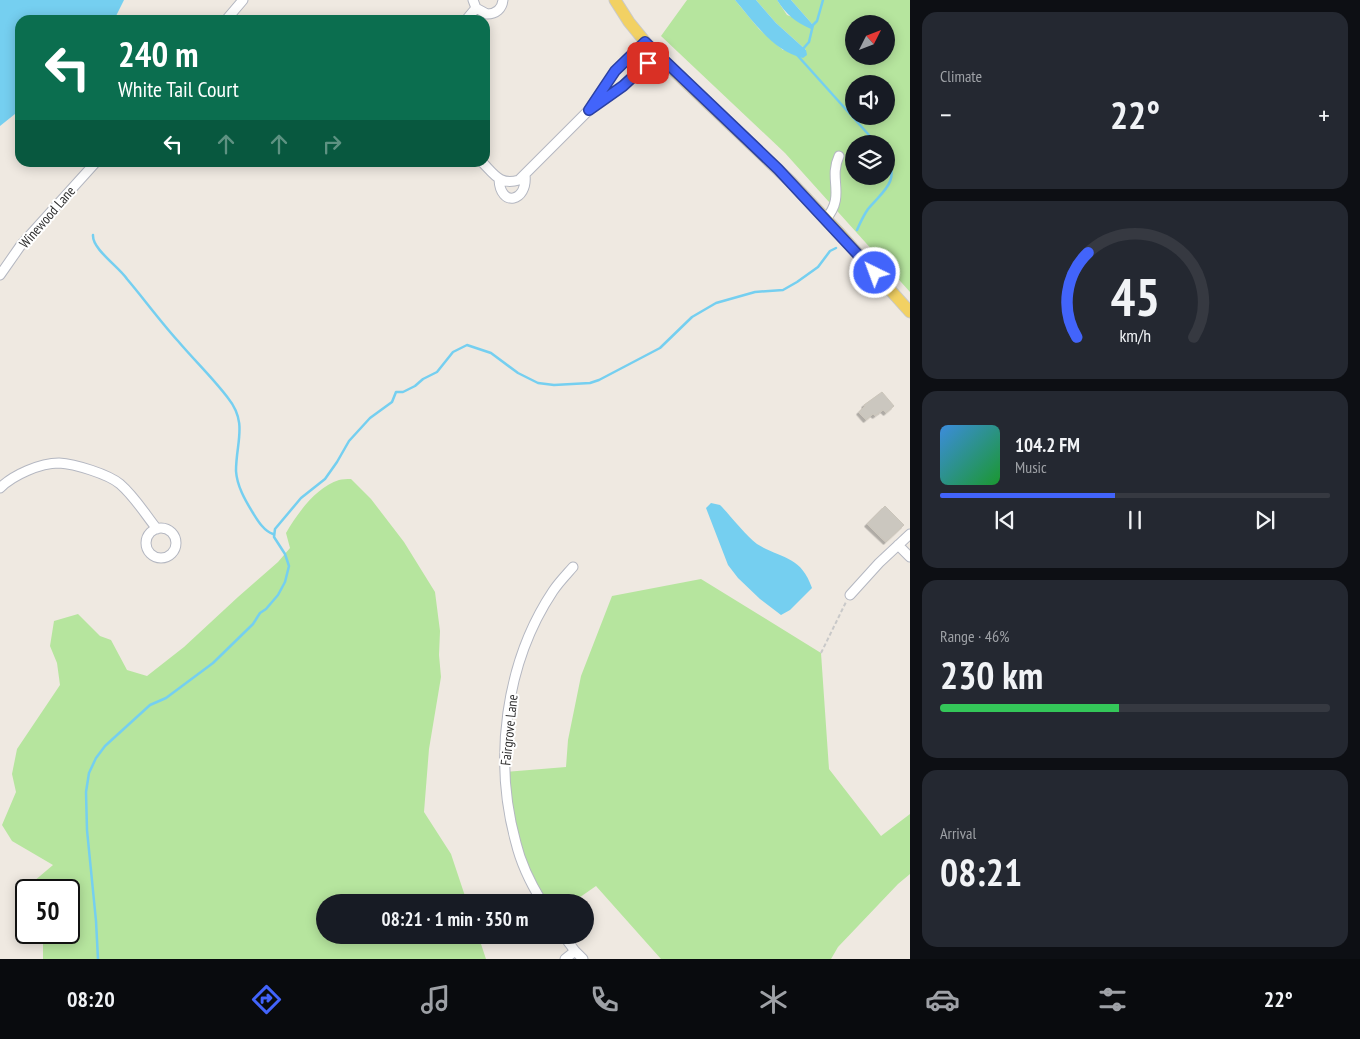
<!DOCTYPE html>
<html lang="en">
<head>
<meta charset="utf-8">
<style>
  :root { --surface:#171b24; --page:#242831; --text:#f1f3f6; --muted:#9ea1a6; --line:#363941; --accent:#4264fb }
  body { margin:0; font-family:"PT Sans Narrow",sans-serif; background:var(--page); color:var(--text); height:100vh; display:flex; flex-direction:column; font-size:19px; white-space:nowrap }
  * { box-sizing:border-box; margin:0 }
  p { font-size:16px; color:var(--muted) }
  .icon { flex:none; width:28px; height:28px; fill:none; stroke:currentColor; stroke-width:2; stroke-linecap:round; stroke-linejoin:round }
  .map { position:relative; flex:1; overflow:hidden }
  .drawer { display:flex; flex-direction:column; gap:12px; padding:12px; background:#0d0f14; width:450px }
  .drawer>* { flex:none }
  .top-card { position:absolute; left:15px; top:15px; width:475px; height:152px; border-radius:15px; box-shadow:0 2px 12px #0003; background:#0b6e4f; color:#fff; overflow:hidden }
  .needle { width:32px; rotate:48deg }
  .fabs { position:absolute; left:845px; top:15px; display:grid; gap:10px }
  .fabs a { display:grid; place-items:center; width:50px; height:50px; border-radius:50%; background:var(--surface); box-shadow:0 2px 12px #0003; font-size:25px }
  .speed { position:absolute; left:15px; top:879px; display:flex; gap:10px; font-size:25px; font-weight:700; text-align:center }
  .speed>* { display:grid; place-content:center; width:65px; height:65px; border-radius:50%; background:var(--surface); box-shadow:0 2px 12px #0003; line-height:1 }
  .speed .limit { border:2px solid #111; border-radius:8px; background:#fff; color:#111 }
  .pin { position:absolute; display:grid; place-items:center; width:42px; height:42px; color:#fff; margin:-21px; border-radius:10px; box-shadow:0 2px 8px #0006 }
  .me { position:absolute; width:55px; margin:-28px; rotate:318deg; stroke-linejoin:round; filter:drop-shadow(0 0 4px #0008) }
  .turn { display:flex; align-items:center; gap:18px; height:105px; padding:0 20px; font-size:22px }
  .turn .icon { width:65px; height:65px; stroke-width:2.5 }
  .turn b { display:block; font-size:35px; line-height:42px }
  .lanes { display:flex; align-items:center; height:48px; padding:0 20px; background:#0003; justify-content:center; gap:25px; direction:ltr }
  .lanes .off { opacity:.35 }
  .big { font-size:38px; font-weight:600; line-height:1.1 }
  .drawer .tile { flex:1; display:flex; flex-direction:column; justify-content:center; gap:8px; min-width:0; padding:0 18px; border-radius:15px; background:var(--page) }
  .drawer .dial { align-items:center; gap:0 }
  .dial svg { height:130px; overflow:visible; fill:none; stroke:var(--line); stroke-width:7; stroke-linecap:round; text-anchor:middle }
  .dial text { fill:var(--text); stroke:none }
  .song { display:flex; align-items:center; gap:15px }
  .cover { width:60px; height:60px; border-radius:8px; background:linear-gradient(135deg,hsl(210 70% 55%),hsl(130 70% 35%)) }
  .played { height:5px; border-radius:2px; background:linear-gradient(90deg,var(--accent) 45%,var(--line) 45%) }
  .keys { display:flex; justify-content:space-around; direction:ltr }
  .heat { display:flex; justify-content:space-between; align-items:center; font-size:28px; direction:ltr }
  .charge { height:8px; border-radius:4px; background:linear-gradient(90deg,#34c759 46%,var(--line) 0) }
  .trip { position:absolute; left:316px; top:894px; width:278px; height:50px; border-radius:25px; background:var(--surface); box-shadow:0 2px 12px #0003; font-weight:600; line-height:50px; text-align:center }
  .tab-bar { display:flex; height:80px; justify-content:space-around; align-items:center; background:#090b0e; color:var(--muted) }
  .tab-bar .icon { width:35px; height:35px }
  .tab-bar .on { color:var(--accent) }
  .tab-bar b { font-size:22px; color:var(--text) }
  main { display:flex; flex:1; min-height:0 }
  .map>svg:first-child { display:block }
</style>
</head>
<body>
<main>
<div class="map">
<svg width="910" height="959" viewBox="0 0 910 959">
  <defs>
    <filter id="shadow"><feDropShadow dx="-2.5" dy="2.5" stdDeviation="0" flood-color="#0004"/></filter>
  </defs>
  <rect width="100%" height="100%" fill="#efe9e1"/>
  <path fill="#b6e59e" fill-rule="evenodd" d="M687,0h48l24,29 24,21h23l-30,-27 -20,-23h21l10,15 26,10 -22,-25h119v292l-125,-139 -124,-117zM854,24h32v32h-32zM854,84h32v32h-32zM854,144h32v32h-32z
    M351,479l20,20 33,43 31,50 5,39 -1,24 2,22 -12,72 -5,63 27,42 16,48h-142v33h153l8,24h-443v-26l26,-1v-42h-35l-1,-8 20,-17 -41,-24 -10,-16 14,-33 -4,-18 5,-25 43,-64 -3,-22 -7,-17 4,-25 24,-7 22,22 11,4 16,30 20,6 37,-29 54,-50 40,-35 12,-14 -4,-15c11,-19 30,-46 53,-53 3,-1 8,-1 12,-1z
    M701,579l120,74 8,116 52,67 29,-22v60l-12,10 -60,63 -7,12h-170l-65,-73 -23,16h-31l-26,-57 -12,-73 62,-5 2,-27 13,-64 31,-80z"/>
  <path fill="#75cff0" d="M0,0h124l-10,20h-94v90l-20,16z
    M735,0h21l20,23 30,27 1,5 -4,3c-30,-7 -49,-36 -68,-58z
    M777,0h14l22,25 -2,4c-16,-7 -25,-15 -34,-29z
    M711,503l9,2c10,10 26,31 37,39 24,15 44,11 55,44l-22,22 -9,5 -21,-16 -22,-21 -10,-13 -22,-57z"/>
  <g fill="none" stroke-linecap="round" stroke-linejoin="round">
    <path stroke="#75cff0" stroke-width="2.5" d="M802,50l7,-8 4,-17 4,-4 6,-21
      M798,56l79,88
      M857,230c3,-7 7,-15 11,-21 15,-18 33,-28 18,-53
      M93,235c-1,14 26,32 34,44 17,20 33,42 51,62 16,19 35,37 50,57 20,25 8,44 8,73 1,15 9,29 17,42 5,8 11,18 20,21
      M98,959l-2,-38 -9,-91 -1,-38 3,-19 7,-15 9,-12 45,-41 16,-7 47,-35 40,-39 7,-11 6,-4 12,-14 7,-13 4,-16 -4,-12 -11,-17 1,-8 26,-31 24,-19 12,-17 12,-21 21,-23 22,-16 4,-10h7l12,-6 8,-7 14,-7 16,-20 14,-7 24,8 27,20 20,10 16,2 36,-2 9,-3 61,-32 32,-31 24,-14 39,-11 28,-2 14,-8 21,-15 12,-16 6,-3"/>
  </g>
  <path fill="#cbc7bf" stroke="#cbc5ba" filter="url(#shadow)" d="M882,392l12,14 -8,7 -3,-3 -8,6 -2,-2 -7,6 -7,-8 6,-6 -1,-1z
    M885,506l19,19 -18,17 -19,-18z"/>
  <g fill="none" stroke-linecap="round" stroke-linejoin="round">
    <g stroke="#b4b7c1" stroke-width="11">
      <path id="minor" d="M473,0l3,8 11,6c9,0 15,-5 16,-14
        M226,20l17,-20
        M466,20l10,-12
        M592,105l23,-34 30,-29
        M482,162c12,12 18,24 37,18l70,-70 34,-24 34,-31
        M499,179c1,29 29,23 26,-4
        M826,219c20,-24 2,-39 13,-63
        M0,275l21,-30 75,-83
        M0,488c13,-13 40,-25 59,-25 16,1 49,11 61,21 15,13 25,30 37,45
        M146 543a15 15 0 1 1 30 0a15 15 0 1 1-30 0Z
        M898,545l12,12
        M850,595l29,-32 31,-29
        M542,902c-11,-18 -21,-38 -26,-59 -23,-83 -11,-180 37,-252 6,-9 13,-16 20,-24
        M563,935l12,16 8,8
        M565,959l10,-8"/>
    </g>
    <g stroke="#c9c9c9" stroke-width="13">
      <path id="major" d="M615,0l14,22 22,27 140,133 50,53 69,77"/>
    </g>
    <path stroke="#c9c9c9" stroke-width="2" stroke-dasharray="4 2.5" stroke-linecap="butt" d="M821,653l25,-51"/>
    <use href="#minor" stroke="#fff" stroke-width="9"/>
    <use href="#major" stroke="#f2d163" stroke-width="11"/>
  </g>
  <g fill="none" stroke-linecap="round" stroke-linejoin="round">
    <g stroke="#2b41a3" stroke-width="12">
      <path id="route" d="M648,63l-25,23 -34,24 26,-39 30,-29 133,127 97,104"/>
    </g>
    <use href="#route" stroke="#4264fb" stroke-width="9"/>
  </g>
  <g text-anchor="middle" stroke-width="4" stroke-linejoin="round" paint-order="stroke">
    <g font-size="14" fill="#2e2e2e" stroke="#fff">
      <text transform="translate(47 217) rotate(-49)" y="5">Winewood Lane</text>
      <text transform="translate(509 730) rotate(-84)" y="5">Fairgrove Lane</text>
    </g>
  </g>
</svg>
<div class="fabs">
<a><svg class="needle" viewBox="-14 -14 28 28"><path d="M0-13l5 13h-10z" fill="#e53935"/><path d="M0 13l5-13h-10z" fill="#9ea1a6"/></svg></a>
<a><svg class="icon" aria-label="sound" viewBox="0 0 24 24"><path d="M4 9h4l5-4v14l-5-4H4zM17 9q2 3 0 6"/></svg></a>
<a><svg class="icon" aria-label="layers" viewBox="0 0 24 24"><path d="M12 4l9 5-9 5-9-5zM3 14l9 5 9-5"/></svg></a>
</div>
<div class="speed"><div class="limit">50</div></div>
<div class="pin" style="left:648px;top:63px;background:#d93025"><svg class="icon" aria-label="arrive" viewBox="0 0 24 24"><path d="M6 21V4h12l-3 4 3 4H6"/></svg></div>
<svg class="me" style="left:875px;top:273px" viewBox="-20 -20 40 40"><circle r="17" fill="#4264fb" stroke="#fff" stroke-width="3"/><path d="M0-11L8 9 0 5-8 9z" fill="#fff"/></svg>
<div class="trip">08:21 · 1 min · 350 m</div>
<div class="top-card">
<div class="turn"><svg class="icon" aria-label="left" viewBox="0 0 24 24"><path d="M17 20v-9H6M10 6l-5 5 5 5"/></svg><div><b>240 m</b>White Tail Court</div></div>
<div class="lanes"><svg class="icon" aria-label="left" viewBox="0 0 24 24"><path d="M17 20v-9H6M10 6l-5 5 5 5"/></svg><svg class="icon off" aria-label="ahead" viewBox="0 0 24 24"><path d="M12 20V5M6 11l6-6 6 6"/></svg><svg class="icon off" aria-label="ahead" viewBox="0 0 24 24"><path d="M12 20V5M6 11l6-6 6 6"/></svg><svg class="icon off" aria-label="right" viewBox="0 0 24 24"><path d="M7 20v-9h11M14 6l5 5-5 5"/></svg></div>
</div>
</div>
<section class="drawer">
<div class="tile"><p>Climate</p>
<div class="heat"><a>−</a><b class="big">22°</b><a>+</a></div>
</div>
<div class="tile dial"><svg viewBox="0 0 100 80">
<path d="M14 69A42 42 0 1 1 86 69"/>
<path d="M14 69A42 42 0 0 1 21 17" stroke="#4264fb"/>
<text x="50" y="56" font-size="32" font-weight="700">45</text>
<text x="50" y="72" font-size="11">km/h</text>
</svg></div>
<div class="tile">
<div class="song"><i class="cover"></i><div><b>104.2 FM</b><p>Music</p></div></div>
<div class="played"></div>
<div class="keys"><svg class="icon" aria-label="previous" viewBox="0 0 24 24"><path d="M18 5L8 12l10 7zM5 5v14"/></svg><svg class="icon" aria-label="pause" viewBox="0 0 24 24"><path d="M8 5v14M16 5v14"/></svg><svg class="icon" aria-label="next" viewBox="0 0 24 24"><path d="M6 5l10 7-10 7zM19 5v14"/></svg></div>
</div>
<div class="tile"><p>Range · 46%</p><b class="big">230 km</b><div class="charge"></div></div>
<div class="tile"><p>Arrival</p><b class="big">08:21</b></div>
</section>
</main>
<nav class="tab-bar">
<b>08:20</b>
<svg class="icon on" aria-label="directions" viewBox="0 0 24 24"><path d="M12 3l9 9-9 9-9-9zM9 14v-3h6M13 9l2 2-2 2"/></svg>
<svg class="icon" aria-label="music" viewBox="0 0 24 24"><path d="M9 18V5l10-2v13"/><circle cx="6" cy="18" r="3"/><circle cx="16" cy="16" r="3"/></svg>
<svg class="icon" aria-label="phone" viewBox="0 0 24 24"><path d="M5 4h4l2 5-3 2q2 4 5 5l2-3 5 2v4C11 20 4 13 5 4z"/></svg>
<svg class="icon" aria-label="climate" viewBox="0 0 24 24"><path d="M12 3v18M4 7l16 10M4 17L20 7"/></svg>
<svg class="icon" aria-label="car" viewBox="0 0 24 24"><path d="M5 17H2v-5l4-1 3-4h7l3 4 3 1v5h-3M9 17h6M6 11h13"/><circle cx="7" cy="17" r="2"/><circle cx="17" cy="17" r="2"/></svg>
<svg class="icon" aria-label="filters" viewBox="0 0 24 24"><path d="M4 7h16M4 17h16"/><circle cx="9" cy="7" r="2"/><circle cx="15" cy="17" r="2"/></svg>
<b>22°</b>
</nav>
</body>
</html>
